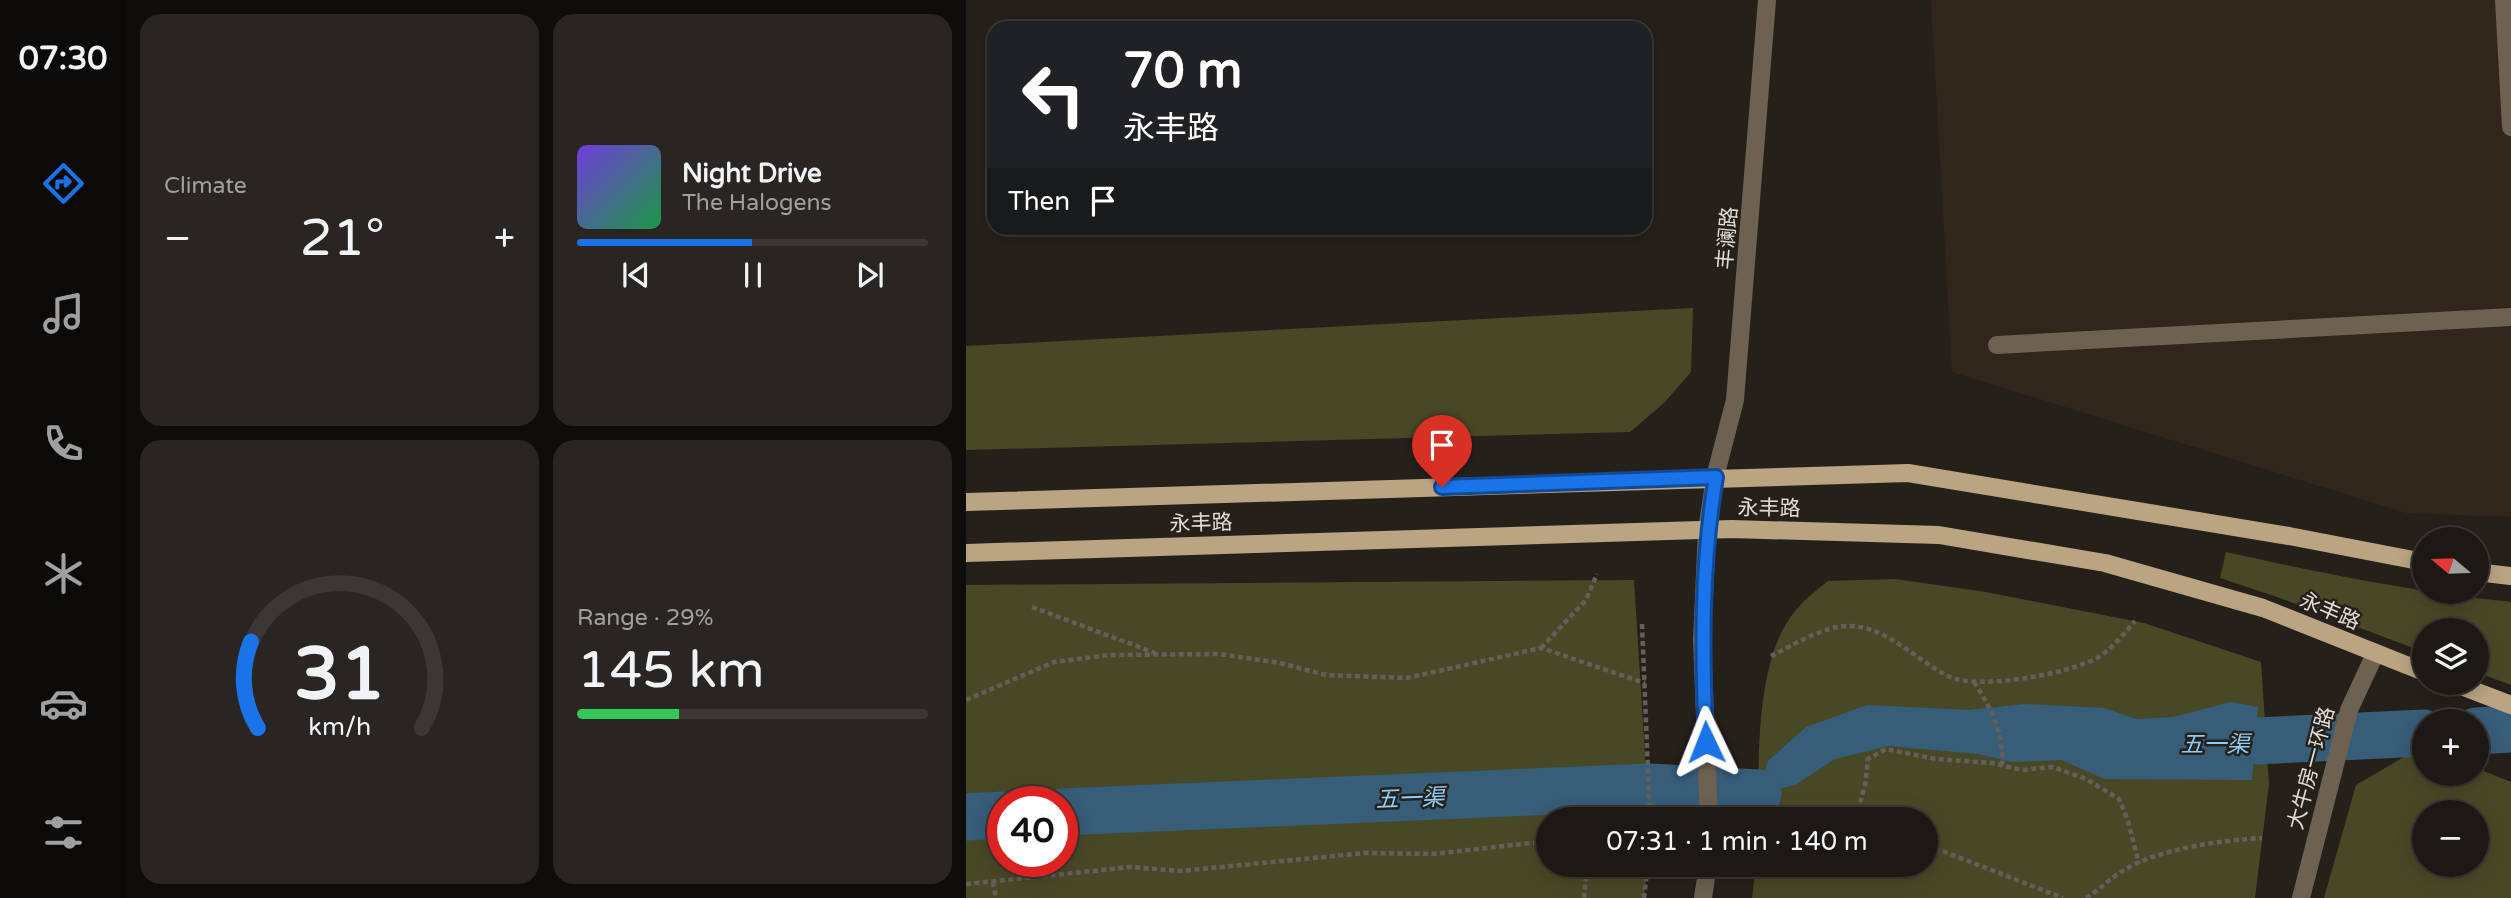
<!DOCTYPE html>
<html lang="en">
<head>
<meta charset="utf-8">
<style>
  :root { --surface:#1c1814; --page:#292522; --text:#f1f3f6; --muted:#a0a0a0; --line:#3a3734; --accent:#1a73e8 }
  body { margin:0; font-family:"Varela Round","Noto Sans SC",sans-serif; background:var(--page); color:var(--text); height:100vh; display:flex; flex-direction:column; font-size:26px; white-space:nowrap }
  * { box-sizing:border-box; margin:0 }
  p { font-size:23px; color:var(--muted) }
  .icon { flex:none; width:38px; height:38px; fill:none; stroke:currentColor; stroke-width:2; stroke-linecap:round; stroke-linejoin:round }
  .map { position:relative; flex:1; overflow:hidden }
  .side { display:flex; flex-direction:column; gap:14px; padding:14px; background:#0f0d0b; width:840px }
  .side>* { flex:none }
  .top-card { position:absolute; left:21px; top:21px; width:665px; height:214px; border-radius:21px; box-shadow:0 4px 18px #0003,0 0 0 2px var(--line); background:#202124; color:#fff; overflow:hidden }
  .needle { width:46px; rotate:289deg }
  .controls { position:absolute; left:1446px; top:527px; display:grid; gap:14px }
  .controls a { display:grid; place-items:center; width:77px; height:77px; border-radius:50%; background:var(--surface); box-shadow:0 4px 18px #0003,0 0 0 2px var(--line); font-size:35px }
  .speed { position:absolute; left:21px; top:786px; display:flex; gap:14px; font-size:35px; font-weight:700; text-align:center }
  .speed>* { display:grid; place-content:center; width:91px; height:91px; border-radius:50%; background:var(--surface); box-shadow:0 4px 18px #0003,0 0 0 2px var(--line); line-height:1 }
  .speed .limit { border:10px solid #d22; background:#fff; color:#111 }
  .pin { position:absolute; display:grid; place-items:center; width:60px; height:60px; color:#fff; margin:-72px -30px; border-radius:50% 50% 50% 0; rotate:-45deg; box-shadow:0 0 7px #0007 }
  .pin .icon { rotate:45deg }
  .me { position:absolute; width:77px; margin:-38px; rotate:358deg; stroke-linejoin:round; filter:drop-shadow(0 0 5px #0008) }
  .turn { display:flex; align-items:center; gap:24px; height:147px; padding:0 21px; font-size:32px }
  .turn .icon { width:91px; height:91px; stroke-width:2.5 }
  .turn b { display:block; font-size:49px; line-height:60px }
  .then { display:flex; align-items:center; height:66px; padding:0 21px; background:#0003; gap:14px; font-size:26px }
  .big { font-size:52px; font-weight:600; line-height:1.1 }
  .side .widget { flex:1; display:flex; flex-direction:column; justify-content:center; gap:10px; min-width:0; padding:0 24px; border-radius:21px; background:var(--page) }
  .side .dial { align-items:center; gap:0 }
  .dial svg { height:182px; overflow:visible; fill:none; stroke:var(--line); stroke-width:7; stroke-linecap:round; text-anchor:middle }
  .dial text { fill:var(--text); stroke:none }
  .song { display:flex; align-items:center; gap:21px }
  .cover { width:84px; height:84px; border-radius:10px; background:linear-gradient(135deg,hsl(260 70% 55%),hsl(140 70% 35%)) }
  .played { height:7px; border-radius:4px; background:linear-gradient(90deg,var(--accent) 50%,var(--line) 50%) }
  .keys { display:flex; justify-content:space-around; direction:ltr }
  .heat { display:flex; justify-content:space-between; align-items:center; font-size:38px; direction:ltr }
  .charge { height:10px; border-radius:5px; background:linear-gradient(90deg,#34c759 29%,var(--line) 0) }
  .side .tiles { flex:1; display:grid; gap:14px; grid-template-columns:repeat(2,1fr) }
  .trip { position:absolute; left:570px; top:807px; width:402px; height:70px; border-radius:35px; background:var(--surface); box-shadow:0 4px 18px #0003,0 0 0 2px var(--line); font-weight:600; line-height:70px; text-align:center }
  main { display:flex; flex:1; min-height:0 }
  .dock { display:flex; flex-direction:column; width:126px; justify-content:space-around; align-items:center; background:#0b0a08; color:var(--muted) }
  .dock .icon { width:49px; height:49px }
  .dock .active { color:var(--accent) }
  .dock b { font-size:32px; color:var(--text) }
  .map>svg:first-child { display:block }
</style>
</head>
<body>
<main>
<nav class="dock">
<b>07:30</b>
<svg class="icon active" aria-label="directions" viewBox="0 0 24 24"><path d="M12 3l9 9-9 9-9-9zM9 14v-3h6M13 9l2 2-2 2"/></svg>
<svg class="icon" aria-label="music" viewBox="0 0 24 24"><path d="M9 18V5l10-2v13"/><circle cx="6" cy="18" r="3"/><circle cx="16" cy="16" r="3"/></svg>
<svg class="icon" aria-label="phone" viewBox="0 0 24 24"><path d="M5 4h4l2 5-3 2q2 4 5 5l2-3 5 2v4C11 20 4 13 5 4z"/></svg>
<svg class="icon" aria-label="climate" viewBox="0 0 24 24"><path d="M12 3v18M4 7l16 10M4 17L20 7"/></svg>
<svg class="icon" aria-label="car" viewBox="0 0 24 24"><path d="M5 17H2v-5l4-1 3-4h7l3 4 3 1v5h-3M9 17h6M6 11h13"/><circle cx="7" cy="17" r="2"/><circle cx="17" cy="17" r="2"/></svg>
<svg class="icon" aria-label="filters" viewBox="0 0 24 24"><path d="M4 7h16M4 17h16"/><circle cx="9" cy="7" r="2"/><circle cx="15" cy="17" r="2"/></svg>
</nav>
<section class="side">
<div class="tiles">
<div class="widget"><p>Climate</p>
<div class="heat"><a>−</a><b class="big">21°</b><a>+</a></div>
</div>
<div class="widget">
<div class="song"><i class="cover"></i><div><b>Night Drive</b><p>The Halogens</p></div></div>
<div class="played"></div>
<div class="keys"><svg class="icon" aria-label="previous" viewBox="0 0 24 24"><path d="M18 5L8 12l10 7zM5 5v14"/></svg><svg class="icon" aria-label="pause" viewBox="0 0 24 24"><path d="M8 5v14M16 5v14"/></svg><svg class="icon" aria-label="next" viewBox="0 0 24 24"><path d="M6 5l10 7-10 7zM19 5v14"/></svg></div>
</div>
<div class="widget dial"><svg viewBox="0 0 100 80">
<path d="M14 69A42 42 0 1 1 86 69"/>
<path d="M14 69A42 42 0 0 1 11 31" stroke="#1a73e8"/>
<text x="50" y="56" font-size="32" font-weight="700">31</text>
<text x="50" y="72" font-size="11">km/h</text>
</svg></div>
<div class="widget"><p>Range · 29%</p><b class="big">145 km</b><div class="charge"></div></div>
</div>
</section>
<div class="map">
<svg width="1545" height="898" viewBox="0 0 1545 898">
  <rect width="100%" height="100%" fill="#26201b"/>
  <path fill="#30261c" d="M965,0h580v517l-105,-4 -454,-141z"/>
  <path fill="#474926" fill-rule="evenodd" d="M727,308l-2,64 -27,31 -34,29 -664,18v-104z
    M1260,552c94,21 188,40 285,50v83l-35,-13v-42h-52v22l-147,-55 -57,-19z
    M929,579l91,13 158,31 117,39 8,122 -14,114h-503l4,-33 171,-1v-45h-169c1,-60 -3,-162 38,-209 9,-11 21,-20 32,-29z
    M668,580l15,239h-100v45l99,1 -4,33h-678v-313zM37,802h59v59h-59z
    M1455,747l3,1v26h52v-6l35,14v116h-187l32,-113zM1510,812v52h-52v-52z"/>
  <path fill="#385d79" d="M1265,702l27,5 -6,73 -147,-1 -44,-19 -49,2 -34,-8 -89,-8 -54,13 -40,26 -37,8 10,-32 38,-34 61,-22 102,5 56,-6 79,4 32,11 37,-2z"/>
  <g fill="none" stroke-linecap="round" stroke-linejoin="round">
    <path stroke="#385d79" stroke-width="47" d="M1510,731l35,-2
      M1290,741l168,-8
      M96,812l587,-25 109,6
      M0,817l37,-2"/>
    <path stroke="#645f5a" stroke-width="4.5" stroke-dasharray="5 3.5" stroke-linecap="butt" d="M66,607l123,46
      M676,624l8,195
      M575,648l45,-48 11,-26
      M805,656c23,-11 53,-31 80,-30 37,1 67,36 99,51 30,13 118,-3 147,-19 15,-9 27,-24 38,-37
      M1008,682c17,26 30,51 28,83
      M0,700l88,-38 55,-7 111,-1 60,9 46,12 81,3 134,-30 104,35
      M889,819l10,-33 3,-27 18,-10 50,10 56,4 30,7 31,-3 33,12 33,20 9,22 11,43
      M961,845l136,53
      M27,882l3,16
      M0,884l165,-17 49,4 185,-18 68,1 116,-13
      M618,898l3,-34
      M678,898l4,-34
      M1120,898c13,-8 22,-18 35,-26 34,-23 101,-32 141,-34"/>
    <path stroke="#6d6252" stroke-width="18" d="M1538,0l7,127
      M1031,345l514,-28"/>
    <path stroke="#6d6252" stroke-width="18" d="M743,819l-7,-179 5,-110 8,-53 20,-77 32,-400
      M737,898l5,-34
      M1335,898l48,-188 26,-56"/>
    <path stroke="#baa482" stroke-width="18" d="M0,502l942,-29 381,63 135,26
      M0,553l766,-24 207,6 166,28 158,45 161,64
      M1510,572l35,4
      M1485,682l60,23"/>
  </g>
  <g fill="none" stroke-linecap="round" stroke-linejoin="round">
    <g stroke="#114b97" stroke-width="18">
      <path id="route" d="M476,487l274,-10c-15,88 -14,176 -10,265"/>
    </g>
    <use href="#route" stroke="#1a73e8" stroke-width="12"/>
  </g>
  <g text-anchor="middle" stroke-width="5" stroke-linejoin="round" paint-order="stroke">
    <g font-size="21" fill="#e0dcd8" stroke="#26201b">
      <text transform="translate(761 238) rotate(-85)" y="7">丰澜路</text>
      <text transform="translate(803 508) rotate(1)" y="7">永丰路</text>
      <text transform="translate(235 523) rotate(-2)" y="7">永丰路</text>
      <text transform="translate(1364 611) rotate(23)" y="7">永丰路</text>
      <text transform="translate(1345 768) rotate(-75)" y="7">大牛房一环路</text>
    </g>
    <g font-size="23" font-style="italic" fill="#8eccfb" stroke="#26201b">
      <text x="1249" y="752">五一渠</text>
      <text transform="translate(444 798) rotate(-2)" y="8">五一渠</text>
    </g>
  </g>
</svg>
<div class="controls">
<a><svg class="needle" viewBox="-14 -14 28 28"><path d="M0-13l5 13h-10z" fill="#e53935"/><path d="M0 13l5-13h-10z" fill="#a0a0a0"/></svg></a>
<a><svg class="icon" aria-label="layers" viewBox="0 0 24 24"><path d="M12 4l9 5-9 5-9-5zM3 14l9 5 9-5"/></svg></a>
<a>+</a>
<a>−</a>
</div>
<div class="speed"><div class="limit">40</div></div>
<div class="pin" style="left:476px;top:487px;background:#d93025"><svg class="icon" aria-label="arrive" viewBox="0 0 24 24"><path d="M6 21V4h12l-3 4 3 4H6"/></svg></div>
<svg class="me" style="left:740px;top:742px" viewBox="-20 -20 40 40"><path d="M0-17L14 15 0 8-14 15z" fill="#1a73e8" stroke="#fff" stroke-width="4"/></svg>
<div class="trip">07:31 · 1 min · 140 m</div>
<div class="top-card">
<div class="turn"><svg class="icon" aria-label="left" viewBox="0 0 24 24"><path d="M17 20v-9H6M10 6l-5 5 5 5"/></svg><div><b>70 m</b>永丰路</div></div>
<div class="then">Then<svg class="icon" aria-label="arrive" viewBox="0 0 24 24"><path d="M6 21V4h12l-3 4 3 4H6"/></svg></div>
</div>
</div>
</main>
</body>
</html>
